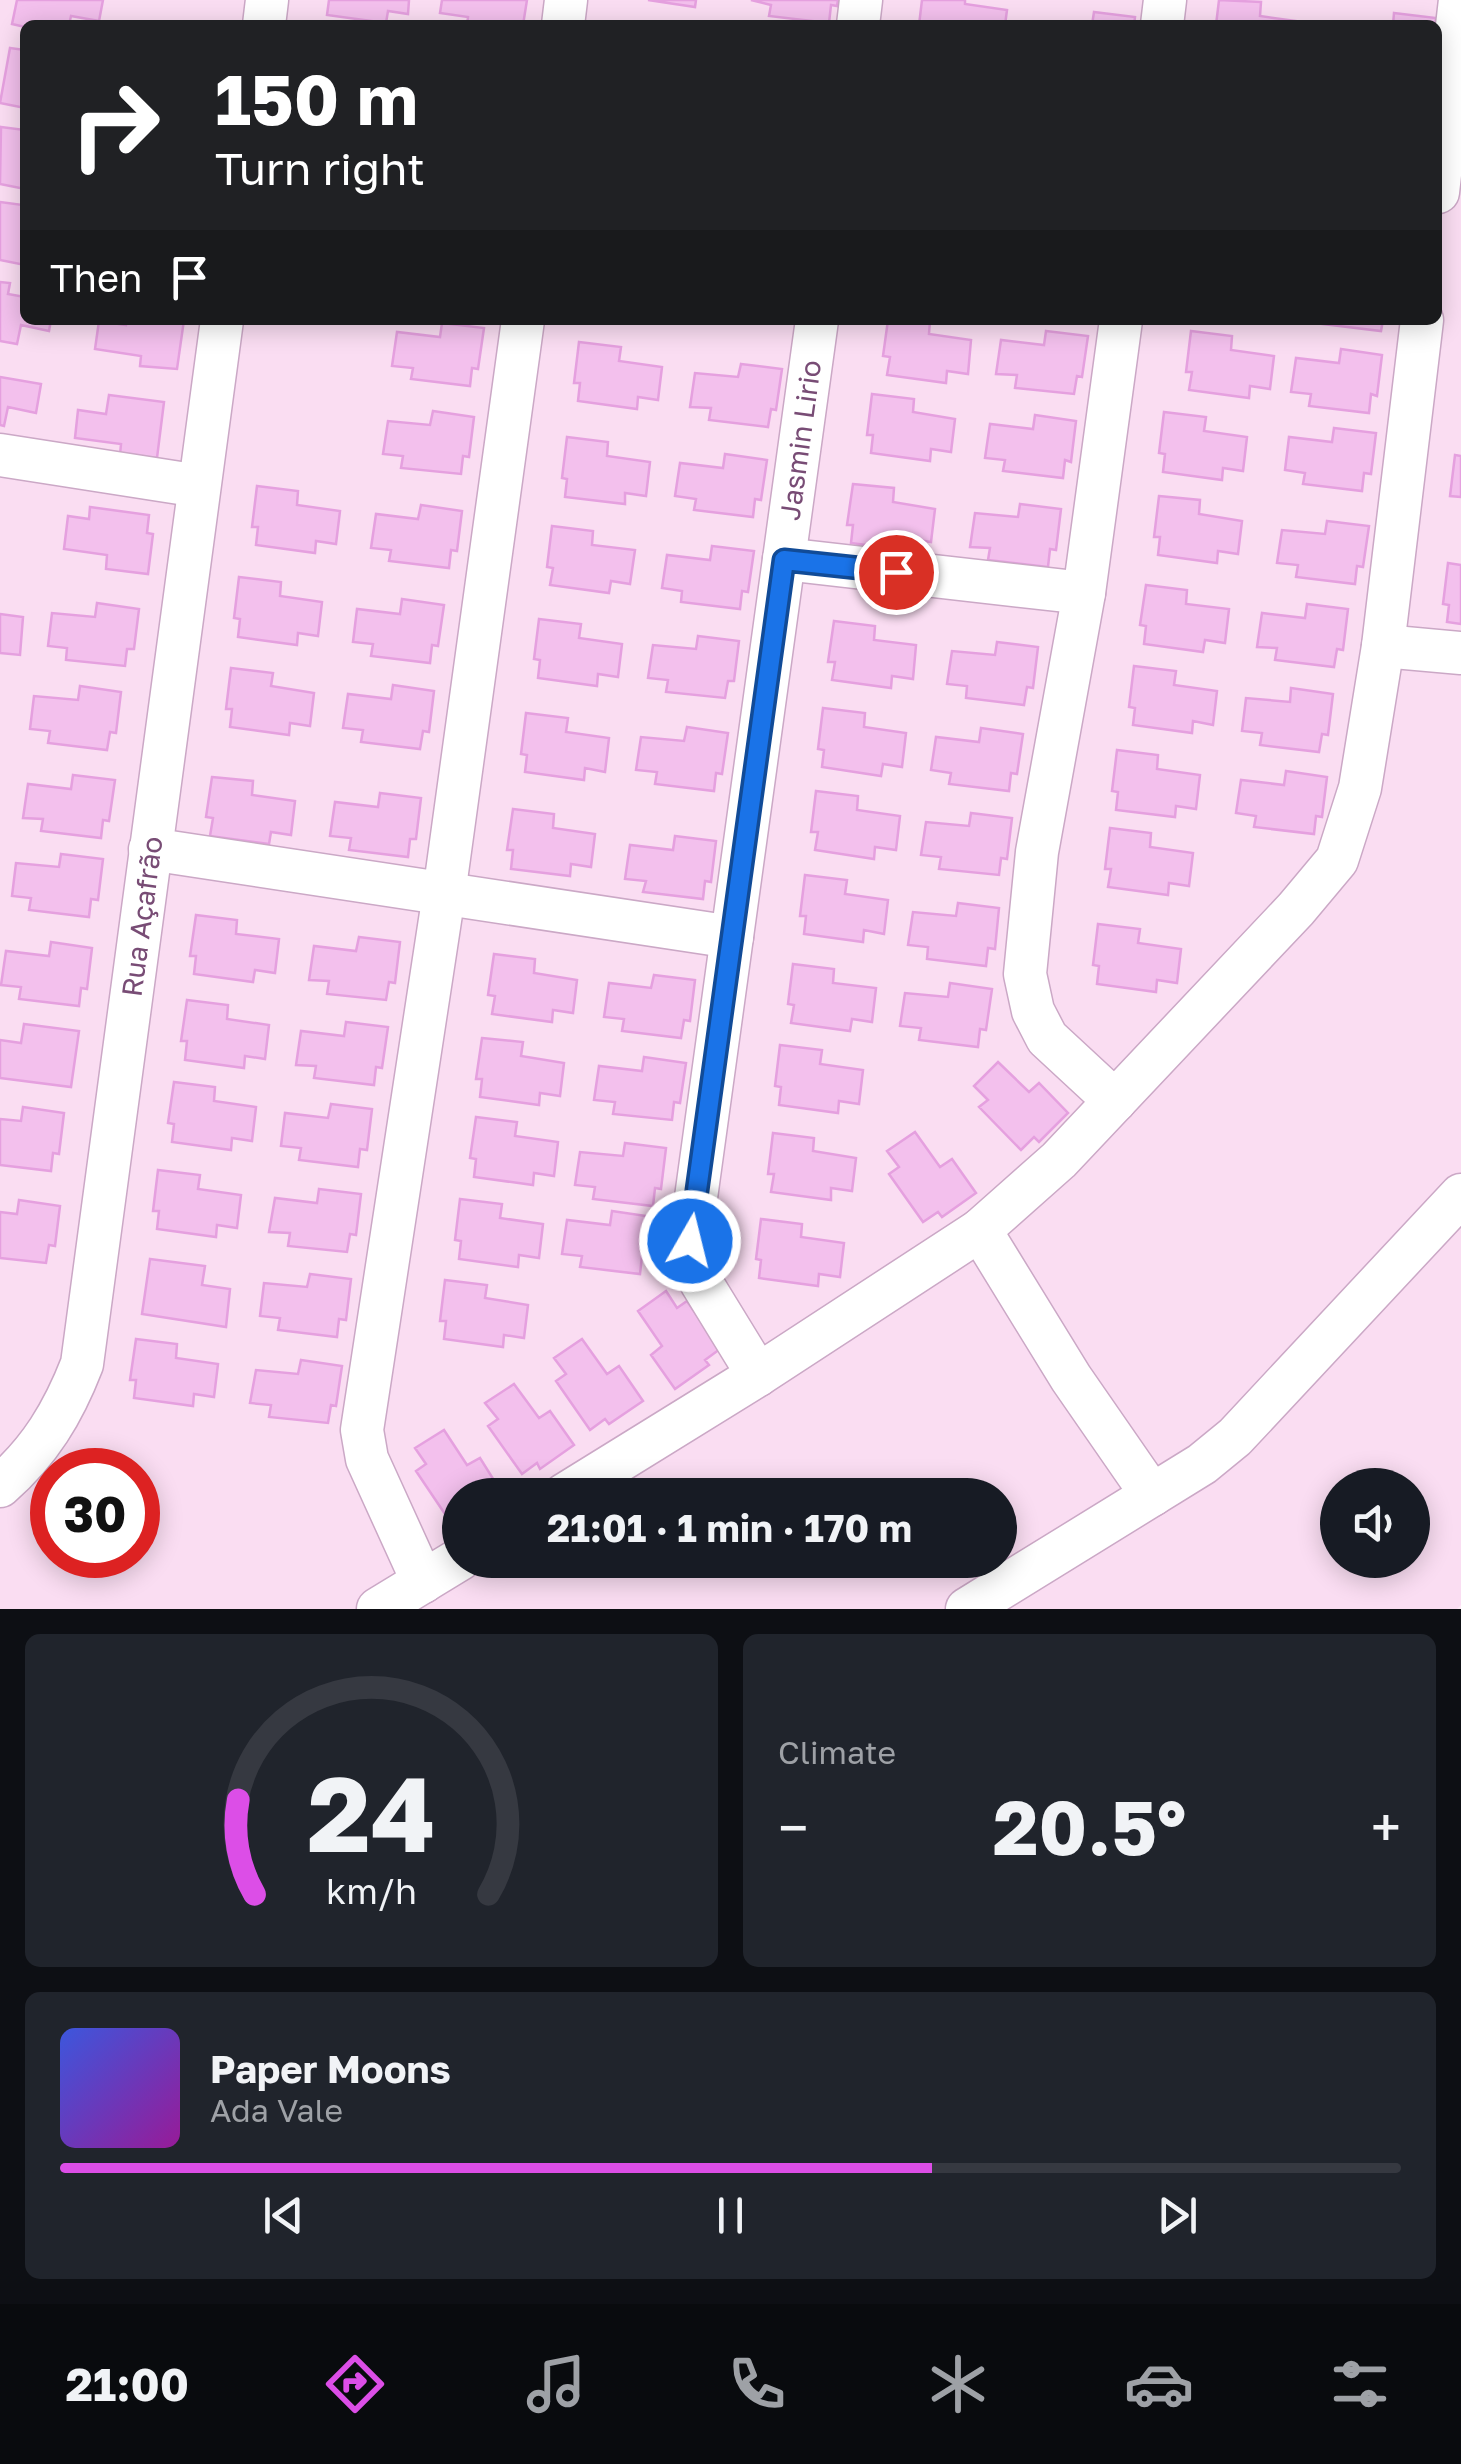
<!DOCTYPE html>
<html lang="en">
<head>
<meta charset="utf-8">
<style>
  :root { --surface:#171b24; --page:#20242c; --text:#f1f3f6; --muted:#9ea1a6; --line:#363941; --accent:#dc4ee7 }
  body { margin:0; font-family:"Golos Text",sans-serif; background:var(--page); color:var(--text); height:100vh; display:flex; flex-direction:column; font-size:38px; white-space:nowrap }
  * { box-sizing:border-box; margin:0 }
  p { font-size:32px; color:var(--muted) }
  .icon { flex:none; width:55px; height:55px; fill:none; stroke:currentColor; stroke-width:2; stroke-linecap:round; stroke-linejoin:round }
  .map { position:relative; height:1609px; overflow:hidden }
  .drawer { display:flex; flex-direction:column; gap:25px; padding:25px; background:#0d0f14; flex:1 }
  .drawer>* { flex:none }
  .guide { position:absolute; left:20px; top:20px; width:1422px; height:305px; border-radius:15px; box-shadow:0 5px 25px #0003; background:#202124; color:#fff; overflow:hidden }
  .fabs { position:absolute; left:1320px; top:1468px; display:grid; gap:20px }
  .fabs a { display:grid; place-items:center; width:110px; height:110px; border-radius:50%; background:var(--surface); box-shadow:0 5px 25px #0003; font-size:50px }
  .speed { position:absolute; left:30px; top:1448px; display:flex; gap:20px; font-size:50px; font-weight:700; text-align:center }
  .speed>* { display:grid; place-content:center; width:130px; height:130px; border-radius:50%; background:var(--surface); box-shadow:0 5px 25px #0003; line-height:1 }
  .speed .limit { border:15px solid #d22; background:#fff; color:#111 }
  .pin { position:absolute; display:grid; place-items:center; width:85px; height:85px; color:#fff; margin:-42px; border:5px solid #fff; border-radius:50%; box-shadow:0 2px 10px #0007 }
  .me { position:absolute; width:110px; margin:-55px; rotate:8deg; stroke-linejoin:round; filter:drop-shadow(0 0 8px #0008) }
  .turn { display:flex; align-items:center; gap:35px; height:210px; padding:0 30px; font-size:45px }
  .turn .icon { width:130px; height:130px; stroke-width:2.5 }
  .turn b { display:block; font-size:70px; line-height:85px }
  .then { display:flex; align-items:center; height:95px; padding:0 30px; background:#0003; gap:20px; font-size:38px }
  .big { font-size:75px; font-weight:700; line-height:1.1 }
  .drawer .card { flex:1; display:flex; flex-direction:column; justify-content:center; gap:15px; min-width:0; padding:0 35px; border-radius:15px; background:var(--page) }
  .drawer .dial { align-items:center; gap:0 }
  .dial svg { height:260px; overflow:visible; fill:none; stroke:var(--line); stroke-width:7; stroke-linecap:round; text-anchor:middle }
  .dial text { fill:var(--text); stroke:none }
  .song { display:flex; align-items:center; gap:30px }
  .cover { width:120px; height:120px; border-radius:15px; background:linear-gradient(135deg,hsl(230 70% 55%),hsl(300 70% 35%)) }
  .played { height:10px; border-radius:5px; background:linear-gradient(90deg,var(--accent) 65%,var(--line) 65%) }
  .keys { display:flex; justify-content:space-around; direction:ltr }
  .heat { display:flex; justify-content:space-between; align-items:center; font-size:55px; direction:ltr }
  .drawer .tiles { flex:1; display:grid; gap:25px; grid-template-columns:1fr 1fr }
  .card:last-child { grid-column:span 2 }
  .trip { position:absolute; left:442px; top:1478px; width:575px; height:100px; border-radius:50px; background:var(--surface); box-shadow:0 5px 25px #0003; font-weight:700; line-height:100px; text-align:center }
  .tab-bar { display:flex; height:160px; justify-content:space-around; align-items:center; background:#090b0e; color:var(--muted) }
  .tab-bar .icon { width:70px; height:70px }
  .tab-bar .on { color:var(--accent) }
  .tab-bar b { font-size:45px; color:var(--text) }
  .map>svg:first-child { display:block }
</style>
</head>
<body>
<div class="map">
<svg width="1461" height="1609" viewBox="0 0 1461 1609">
  <rect width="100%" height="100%" fill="#fde9f6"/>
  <path fill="#faddf2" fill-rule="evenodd" d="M0,0h1461v1605l-4,4h-1457zM25,25h1413v295h-1413zM52,1470h86v85h-86zM1338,1485h74v75h-74zM460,1495h540v65h-540z"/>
  <path fill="#f3c0ed" stroke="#e5a0df" stroke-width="2.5" d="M17,0h86l-4,21 -28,-5 -2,9 -44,2 -13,-3z
    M329,0h80l-1,14 -20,-3 -2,12 -59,-8z
    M442,0h85l-4,25h-56l1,-8 -28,-4z
    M648,0h48l-1,7z
    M751,0h87l-1,6 -6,-1 -2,18 -60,-7 2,-11z
    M922,0h43v4l42,6 -2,15h-86z
    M1219,0l42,2 -1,14 43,6 -1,3h-86z
    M1094,12l41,5 -1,8h-42z
    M1394,13l42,5 -1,7h-42z
    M10,48l15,2v58l-25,-5z
    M1,127l24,3v59l-25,-5z
    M0,202l23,3 2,60 -25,-5z
    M0,282l10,1 -2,11 17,3v23h26l-2,11 -28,-6 -4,19 -17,-3z
    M127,320h57l-7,49 -37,-3 1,-10 -46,-7 4,-28 27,4z
    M888,320l42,1 -1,13 42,6 -3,34 -21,-3 -1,12 -59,-8 3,-18 -7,-1z
    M1323,320h60l-2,11 -59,-7z
    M442,323l42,5 -6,41 -6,-1 -2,18 -59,-7 2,-11 -21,-2 5,-34 43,5z
    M1046,331l42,5 -6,41 -5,-1 -3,18 -59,-6 2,-13 -21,-1 5,-34 43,5z
    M1191,331l41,5 -1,14 43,6 -4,33 -20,-3 -1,12 -60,-8 3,-18h-6z
    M579,342l42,5 -2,14 43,6 -4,33 -20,-3 -1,12 -59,-8 2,-18h-6z
    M1341,349l41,6 -5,41 -6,-2 -2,19 -60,-7 2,-12 -20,-2 5,-34 43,5z
    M741,364l41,5 -6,41 -5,-1 -3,18 -59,-7 2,-12 -21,-1 5,-34 43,4z
    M0,377l41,7 -5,29 -28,-6 -4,19 -4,-1z
    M872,394l42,5 -1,13 42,7 -4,33 -20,-3 -1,12 -59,-8 2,-18h-6z
    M109,395l55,7 -7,56 -37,-3 1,-11 -46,-6 3,-28 28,4z
    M433,411l41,6 -5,40 -6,-1 -2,18 -60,-6 2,-12 -20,-2 5,-33 42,4z
    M1164,412l42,5 -2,14 43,6 -4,34 -20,-3 -1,12 -59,-8 2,-18 -6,-1z
    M1035,415l41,6 -5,41 -6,-2 -2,18 -60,-7 2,-11 -20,-2 5,-34 43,5z
    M1334,428l42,5 -5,41 -7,-1 -2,18 -59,-7 2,-11 -20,-3 4,-33 43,5z
    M567,437l41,5 -1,14 43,6 -4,34 -21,-3v11l-60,-7 2,-18 -5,-1z
    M725,454l42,6 -6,40 -6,-1 -2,18 -59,-7 2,-11 -21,-3 5,-33 43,5z
    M1455,455l6,1v41l-11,-1z
    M853,484l41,4 -1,14 42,7 -4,33 -19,-3 -2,12 -59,-8 2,-18h-6z
    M257,486l41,5 -1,14 43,6 -4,33 -20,-3 -1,12 -59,-8 2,-18h-6z
    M1159,496l41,4 -1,14 43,7 -4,33 -20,-3 -1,12 -59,-8 2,-18h-6z
    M1020,504l41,5 -5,41 -6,-1 -2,18 -60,-7 2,-12 -20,-1 5,-34 43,4z
    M421,505l41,6 -5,40 -6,-1 -2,18 -60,-7 2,-11 -20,-2 5,-34 42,5z
    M90,507l59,8 -2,18 6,1 -5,40 -42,-5 1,-14 -43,-6 4,-33 21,3z
    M1327,521l42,5 -6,41 -6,-1 -2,18 -59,-7 2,-12 -21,-2 5,-33 43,4z
    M552,526l41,5 -1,14 43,5 -5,34 -19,-3 -2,12 -59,-8 3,-17 -6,-1z
    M712,546l42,5 -6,41 -6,-1 -2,18 -59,-7 1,-11 -20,-3 5,-33 43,5z
    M1448,563l13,2v59l-14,-2 2,-17 -6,-1z
    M239,577l42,5 -1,14 42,6 -4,34 -20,-3 -1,12 -59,-8 2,-18 -6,-1z
    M1146,585l41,5 -1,14 43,5 -4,34 -20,-3 -2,12 -59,-8 2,-18 -6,-1z
    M402,599l42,6 -6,41 -6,-1 -2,18 -59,-7 2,-12 -20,-2 4,-33 43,5z
    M97,603l42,6 -5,40h-7l-2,17 -59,-6 1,-12 -19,-2 4,-33 43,4z
    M1307,604l41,5 -5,41 -6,-1 -3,18 -59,-7 2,-12 -20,-1 5,-34 43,5z
    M0,614l23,3 -3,38 -20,-2z
    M539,619l42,5 -2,14 43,6 -4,33 -20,-3 -1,12 -59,-8 2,-18 -6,-1z
    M834,621l41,5 -1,14 42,5 -3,34 -21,-3 -1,12 -59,-8 3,-18h-7z
    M698,636l41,5 -5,40h-6l-3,17 -59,-6 2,-12 -20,-2 5,-33 43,4z
    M997,642l41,5 -5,41 -6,-1 -3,18 -58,-7 1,-12 -20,-2 5,-33 43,4z
    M1134,666l42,5 -2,14 43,6 -4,34 -20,-4 -1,12 -59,-8 2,-17 -6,-1z
    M231,668l42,5 -2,13 43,7 -4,33 -20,-3 -1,12 -59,-8 2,-18h-6z
    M393,685l41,6 -5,41 -6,-1 -3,18 -59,-7 2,-12 -20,-2 5,-34 43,5z
    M80,686l41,6 -5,41 -6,-1 -3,18 -59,-7 2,-12 -20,-2 4,-33 44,4z
    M1291,688l42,6 -5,41 -6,-1 -3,18 -59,-7 2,-12 -20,-2 4,-33 44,4z
    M823,708l42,5 -1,14 42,6 -4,34 -19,-3 -2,12 -59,-9 2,-17 -6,-1z
    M526,713l42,5 -2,14 43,6 -4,34 -20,-4 -1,12 -59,-8 2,-17 -6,-1z
    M687,727l41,6 -6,41 -6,-1 -2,18 -59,-7 2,-12 -21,-2 5,-33 43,4z
    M981,728l42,6 -6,40 -6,-1 -2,18 -60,-7 2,-11 -20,-3 5,-33 43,5z
    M1117,750l41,5 -1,14 43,6 -4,34 -20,-3 -1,11 -59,-7 2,-18 -6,-1z
    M1286,771l41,6 -5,40 -6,-1 -2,18 -60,-7 2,-11 -20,-3 5,-33 43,5z
    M73,775l42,5 -6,41 -6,-1 -2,18 -60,-7 2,-12 -20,-1 5,-34 43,5z
    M212,777l41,4 -1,14 43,6 -4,34 -20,-3 -2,12 -59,-8 3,-18 -7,-1z
    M816,791l42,5 -1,14 43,6 -4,34 -21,-3 -1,12 -59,-9 3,-18h-7z
    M380,793l41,5 -5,41h-6l-2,18 -59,-7 2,-12 -21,-2 5,-34 43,5z
    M513,809l41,5 -1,14 42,6 -4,33 -20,-3 -1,12 -59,-7 2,-19h-6z
    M971,813l41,5 -5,41 -6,-1 -2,17 -60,-6 2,-12 -20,-2 5,-33 43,4z
    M1110,828l41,5 -1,14 43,6 -4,33 -20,-3 -1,12 -60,-8 3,-18h-6z
    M675,836l41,5 -5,41 -6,-1 -2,18 -60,-7 3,-11 -21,-2 5,-34 43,5z
    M61,854l42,5 -5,41 -7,-1 -2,18 -60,-7 2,-12 -19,-2 4,-33 43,4z
    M805,875l42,5 -2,14 43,6 -4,34 -20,-4 -1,12 -59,-8 2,-18h-6z
    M958,903l41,5 -4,41 -7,-1 -2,18 -59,-7 1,-12 -20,-2 5,-33 43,4z
    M196,915l41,5 -1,14 43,5 -4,34 -20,-3 -2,12 -59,-8 2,-18h-6z
    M1098,924l42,5 -2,14 43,6 -4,34 -20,-3 -1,12 -59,-8 2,-18 -6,-1z
    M359,937l41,5 -5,41 -6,-1 -3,18 -59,-6 2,-13 -20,-1 5,-34 42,5z
    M51,942l41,6 -5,41 -6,-1 -2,18 -60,-7 2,-12 -20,-2 5,-34 43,5z
    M494,954l41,5 -1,14 43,7 -4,33 -20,-3 -1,12 -60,-8 3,-18 -7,-1z
    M793,964l41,5 -1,14 43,5 -4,34 -20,-3 -2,12 -59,-8 3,-18 -6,-1z
    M654,975l41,5 -5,41 -6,-1 -3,18 -59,-7 2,-12 -20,-2 5,-34 42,5z
    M950,983l42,6 -6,41 -6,-1 -2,18 -59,-7 2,-12 -21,-2 5,-33 43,4z
    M187,1000l41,5 -1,14 42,6 -4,34 -20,-3 -1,12 -59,-8 2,-19h-6z
    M346,1022l42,5 -6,41 -6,-1 -2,18 -60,-7 2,-12 -20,-1 5,-34 43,5z
    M24,1024l55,7 -8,56 -71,-9v-38l21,3z
    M482,1038l41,4 -2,14 43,7 -4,33 -20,-3 -1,12 -59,-8 2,-18h-6z
    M780,1045l42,5 -2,14 43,6 -4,34 -20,-3 -1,12 -59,-8 2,-18 -6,-1z
    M644,1057l42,6 -6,40 -6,-1 -2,18 -59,-6 2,-12 -21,-2 5,-34 43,5z
    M998,1062l31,30 10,-9 29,30 -29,29 -5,-5 -13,13 -42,-43 9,-7 -14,-14z
    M174,1082l41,5 -1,14 42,6 -4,34 -20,-3 -1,12 -59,-8 2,-18 -6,-1z
    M331,1104l41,5 -5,41 -7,-1 -2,18 -59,-7 2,-12 -20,-2 4,-33 43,5z
    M23,1107l41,6 -5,41 -6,-1 -2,18 -51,-6v-46l21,2z
    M476,1117l41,5 -2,14 43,6 -4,34 -20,-3 -1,12 -59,-8 2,-18 -6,-1z
    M915,1132l25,35 12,-8 24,34 -34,24 -4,-5 -15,10 -34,-48 10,-7 -12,-16z
    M773,1133l41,5 -1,13 43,7 -4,33 -21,-3v12l-60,-8 3,-18h-6z
    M625,1143l41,5 -5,41 -6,-1 -2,18 -60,-7 2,-12 -20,-2 5,-33 43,4z
    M158,1170l42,5 -2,14 43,6 -4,33 -20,-3 -1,12 -59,-8 2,-18h-6z
    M319,1189l42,5 -5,41 -6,-1 -3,18 -59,-6 2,-13 -21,-1 6,-34 42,5z
    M460,1199l42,5 -2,14 43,6 -4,34 -20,-3 -1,12 -59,-8 2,-18 -6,-1z
    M19,1200l41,6 -5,40 -6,-1 -3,18 -46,-5v-46l17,2z
    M612,1211l41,6 -5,40 -6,-1 -2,18 -60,-7 2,-11 -20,-2 5,-34 43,5z
    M761,1219l41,5 -1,13 43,6 -4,34 -21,-3 -1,12 -59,-8 2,-18 -5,-1z
    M150,1259l55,7 -3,19 28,4 -4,38 -84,-13z
    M310,1274l41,5 -5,41 -7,-1 -2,18 -59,-7 2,-12 -20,-2 4,-33 43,4z
    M445,1280l42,5 -2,13 43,7 -4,33 -20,-3 -1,12 -59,-8 2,-18h-6z
    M666,1291l11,17 10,-7 33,48 -15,11 4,5 -34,24 -24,-34 11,-9 -24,-35z
    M136,1339l41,5 -1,14 42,6 -4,33 -20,-3 -1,12 -59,-8 2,-18h-6z
    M582,1339l25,35 12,-8 24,35 -34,23 -4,-5 -15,11 -34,-49 10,-7 -12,-16z
    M301,1360l41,6 -6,40 -5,-1 -3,18 -59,-6 2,-12 -21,-2 6,-33 42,4z
    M514,1384l25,34 11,-7 24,34 -34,24 -3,-6 -15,11 -34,-48 10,-7 -13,-16z
    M444,1430l23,35 13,-7 22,35 -42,2v18l-11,7 -33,-49 10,-7 -11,-16z"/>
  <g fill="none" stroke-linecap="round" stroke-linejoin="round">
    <g stroke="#cba8c6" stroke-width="45">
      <g id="minor">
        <path d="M264,25l3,-25"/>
        <path d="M563,25l3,-25"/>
        <path d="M858,25l3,-25"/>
        <path d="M1162,25l3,-25"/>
        <path d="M1438,192l22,-192"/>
        <path d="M0,455l199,31"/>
        <path d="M784,559l300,34"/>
        <path d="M1383,646l78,7"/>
        <path d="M150,849l582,88"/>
        <path d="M1115,1101l-68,-63 -14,-27 -8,-37 12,-122 47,-259 37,-273"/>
        <path d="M980,1230l91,148 81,117"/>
        <path id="s1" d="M758,1375l-57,-93 -11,-41 127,-921"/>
        <path id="s2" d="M0,1486c40,-35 63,-73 82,-122l140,-1044"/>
        <path d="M564,1495l194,-120 222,-145 79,-70 237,-251 41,-49 23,-72 23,-142 39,-326"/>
        <path d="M423,1582l-56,-123 -5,-29 82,-536 79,-574"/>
        <path d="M378,1609l82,-50"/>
        <path d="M967,1609l235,-145 33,-27 226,-242"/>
      </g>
    </g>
    <use href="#minor" stroke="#fff" stroke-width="42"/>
  </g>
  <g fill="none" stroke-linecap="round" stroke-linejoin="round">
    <g stroke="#114b97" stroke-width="25">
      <path id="route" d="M690,1241l94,-681 112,12"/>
    </g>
    <use href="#route" stroke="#1a73e8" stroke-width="18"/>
  </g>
  <g text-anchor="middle" stroke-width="8" stroke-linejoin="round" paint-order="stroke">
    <g font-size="28" fill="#784c75" stroke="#fff0fa">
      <text dy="10" stroke="none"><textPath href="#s1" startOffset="960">Jasmin Lirio</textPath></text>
      <text dy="10" stroke="none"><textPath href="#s2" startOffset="600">Rua Açafrão</textPath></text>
    </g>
  </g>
</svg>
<div class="fabs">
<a><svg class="icon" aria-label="sound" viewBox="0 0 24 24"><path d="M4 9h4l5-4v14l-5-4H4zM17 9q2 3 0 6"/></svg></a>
</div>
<div class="speed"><div class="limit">30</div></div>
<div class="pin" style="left:896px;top:572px;background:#d93025"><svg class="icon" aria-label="arrive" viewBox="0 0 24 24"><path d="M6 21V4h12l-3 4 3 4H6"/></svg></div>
<svg class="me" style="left:690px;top:1241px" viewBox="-20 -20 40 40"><circle r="17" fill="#1a73e8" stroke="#fff" stroke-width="3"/><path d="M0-11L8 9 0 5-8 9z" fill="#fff"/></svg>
<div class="trip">21:01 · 1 min · 170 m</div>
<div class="guide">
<div class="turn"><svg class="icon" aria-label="right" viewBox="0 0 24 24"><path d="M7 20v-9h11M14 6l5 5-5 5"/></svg><div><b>150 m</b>Turn right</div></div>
<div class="then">Then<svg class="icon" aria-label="arrive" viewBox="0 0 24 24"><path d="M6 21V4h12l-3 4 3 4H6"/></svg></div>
</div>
</div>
<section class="drawer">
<div class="tiles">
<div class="card dial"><svg viewBox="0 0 100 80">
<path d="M14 69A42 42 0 1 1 86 69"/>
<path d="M14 69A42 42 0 0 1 9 40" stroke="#dc4ee7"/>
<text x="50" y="56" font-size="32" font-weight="700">24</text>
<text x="50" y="72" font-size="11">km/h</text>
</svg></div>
<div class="card"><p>Climate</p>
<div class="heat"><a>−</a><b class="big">20.5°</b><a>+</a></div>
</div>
<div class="card">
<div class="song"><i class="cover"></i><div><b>Paper Moons</b><p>Ada Vale</p></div></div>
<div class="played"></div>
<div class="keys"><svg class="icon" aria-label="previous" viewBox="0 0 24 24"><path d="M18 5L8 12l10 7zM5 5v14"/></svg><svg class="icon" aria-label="pause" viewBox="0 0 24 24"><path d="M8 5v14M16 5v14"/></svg><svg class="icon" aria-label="next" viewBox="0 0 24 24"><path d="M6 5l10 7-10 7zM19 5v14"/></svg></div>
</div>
</div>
</section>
<nav class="tab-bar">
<b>21:00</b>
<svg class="icon on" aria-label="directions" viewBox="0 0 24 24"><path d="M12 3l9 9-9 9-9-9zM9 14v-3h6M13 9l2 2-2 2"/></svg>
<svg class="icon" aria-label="music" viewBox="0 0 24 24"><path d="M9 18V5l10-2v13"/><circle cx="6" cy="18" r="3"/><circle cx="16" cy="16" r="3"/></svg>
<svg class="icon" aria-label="phone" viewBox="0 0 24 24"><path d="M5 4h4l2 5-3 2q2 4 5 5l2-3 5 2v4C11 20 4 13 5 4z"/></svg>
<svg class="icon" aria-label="climate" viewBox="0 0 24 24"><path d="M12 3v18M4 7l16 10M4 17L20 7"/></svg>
<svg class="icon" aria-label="car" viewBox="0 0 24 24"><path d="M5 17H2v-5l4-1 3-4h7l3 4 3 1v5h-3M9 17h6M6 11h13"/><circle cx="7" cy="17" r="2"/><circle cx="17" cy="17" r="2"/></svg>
<svg class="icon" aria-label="filters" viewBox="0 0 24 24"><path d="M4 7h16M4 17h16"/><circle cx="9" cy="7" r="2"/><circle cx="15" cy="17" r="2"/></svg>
</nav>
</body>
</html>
